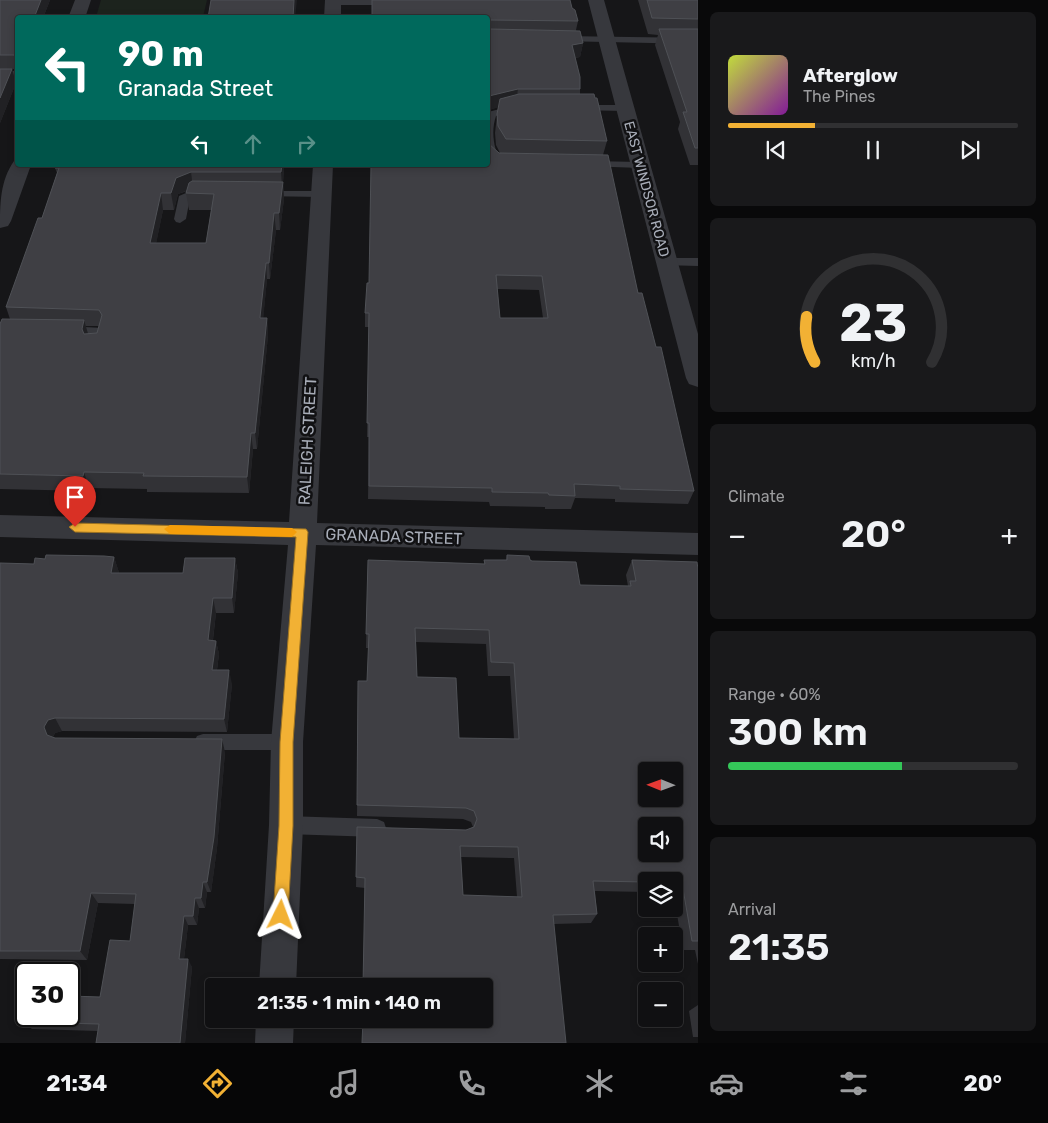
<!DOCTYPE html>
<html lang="en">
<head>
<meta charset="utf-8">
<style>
  :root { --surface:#101012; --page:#19191b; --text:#f1f3f6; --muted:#9c9d9f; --line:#303032; --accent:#f2b134 }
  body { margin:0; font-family:Rubik,sans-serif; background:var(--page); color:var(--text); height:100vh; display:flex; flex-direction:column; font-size:19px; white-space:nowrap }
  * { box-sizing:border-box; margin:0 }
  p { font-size:16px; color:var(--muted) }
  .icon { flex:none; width:28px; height:28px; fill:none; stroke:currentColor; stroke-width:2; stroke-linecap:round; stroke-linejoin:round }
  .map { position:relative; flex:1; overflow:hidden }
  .drawer { display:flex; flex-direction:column; gap:12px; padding:12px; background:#09090a; width:350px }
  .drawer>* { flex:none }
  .hud { position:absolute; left:15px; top:15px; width:475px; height:152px; border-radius:5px; box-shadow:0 2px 8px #0003,0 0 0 1px var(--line); background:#00695c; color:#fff; overflow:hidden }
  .needle { width:32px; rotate:271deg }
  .fabs { position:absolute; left:638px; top:762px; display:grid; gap:10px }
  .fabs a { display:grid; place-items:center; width:45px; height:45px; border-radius:5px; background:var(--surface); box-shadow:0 2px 8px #0003,0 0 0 1px var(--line); font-size:25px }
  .speed { position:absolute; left:15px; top:962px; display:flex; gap:10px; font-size:25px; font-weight:700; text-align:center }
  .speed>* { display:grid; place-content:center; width:65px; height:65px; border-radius:50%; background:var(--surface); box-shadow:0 2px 8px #0003,0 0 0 1px var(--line); line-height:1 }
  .speed .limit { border:2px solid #111; border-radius:8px; background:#fff; color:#111 }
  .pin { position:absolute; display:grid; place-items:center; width:42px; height:42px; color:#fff; margin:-51px -21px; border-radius:50% 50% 50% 0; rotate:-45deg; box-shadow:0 0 5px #0007 }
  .pin .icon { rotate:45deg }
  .me { position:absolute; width:55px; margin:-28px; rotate:3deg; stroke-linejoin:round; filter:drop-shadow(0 0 4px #0008) }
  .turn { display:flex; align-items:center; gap:18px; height:105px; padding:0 20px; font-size:22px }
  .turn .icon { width:65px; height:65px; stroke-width:2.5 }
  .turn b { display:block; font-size:35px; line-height:42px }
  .lanes { display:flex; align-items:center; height:48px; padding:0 20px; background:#0003; justify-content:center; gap:25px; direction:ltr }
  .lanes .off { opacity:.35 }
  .big { font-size:38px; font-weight:600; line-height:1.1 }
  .drawer .widget { flex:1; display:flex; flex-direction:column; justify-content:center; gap:8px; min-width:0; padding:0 18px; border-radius:8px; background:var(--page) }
  .drawer .dial { align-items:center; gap:0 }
  .dial svg { height:130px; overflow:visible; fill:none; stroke:var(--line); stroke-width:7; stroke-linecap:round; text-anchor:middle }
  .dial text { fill:var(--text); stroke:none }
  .song { display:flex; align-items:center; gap:15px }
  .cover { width:60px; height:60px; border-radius:8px; background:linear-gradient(135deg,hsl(70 70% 55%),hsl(290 70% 35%)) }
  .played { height:5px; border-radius:2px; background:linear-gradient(90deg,var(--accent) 30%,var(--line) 30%) }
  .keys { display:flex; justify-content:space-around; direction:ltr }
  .heat { display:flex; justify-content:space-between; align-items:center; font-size:28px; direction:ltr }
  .charge { height:8px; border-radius:4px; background:linear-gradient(90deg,#34c759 60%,var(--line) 0) }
  .trip { position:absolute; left:205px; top:978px; width:288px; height:50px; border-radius:5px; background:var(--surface); box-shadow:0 2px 8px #0003,0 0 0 1px var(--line); font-weight:600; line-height:50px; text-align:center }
  .tab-bar { display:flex; height:80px; justify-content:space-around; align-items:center; background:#060607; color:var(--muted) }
  .tab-bar .icon { width:35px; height:35px }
  .tab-bar .selected { color:var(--accent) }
  .tab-bar b { font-size:22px; color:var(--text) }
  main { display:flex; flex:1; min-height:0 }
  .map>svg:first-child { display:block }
</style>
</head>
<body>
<main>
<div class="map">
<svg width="698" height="1043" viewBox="0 0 698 1043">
  <rect width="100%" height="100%" fill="#161618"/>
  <path fill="#1c231d" d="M101,0h106l-4,17h-107z"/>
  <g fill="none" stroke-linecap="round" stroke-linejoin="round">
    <path fill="#37383d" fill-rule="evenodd" d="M330,0h64l2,2 -5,3h-58l-5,-3z
      M562,36l136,2v6l-139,-3 -2,-2z
      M516,105l5,3 -1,2 -24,6c-5,14 -3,34 6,46l-5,3 -9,-6v-47z
      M579,105h46l5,3 -5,3 -50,-1 -1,-2z
      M589,161l52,1 5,3 -5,3 -56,-2 -1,-2z
      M193,190h12l6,3 -6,3 -15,2 -4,21 -6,4 -4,-1 -2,-3 5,-23z
      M263,191h59l6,3 -6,3 -63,-1 -2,-2 2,-2z
      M667,258h31v8l-35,-1 -2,-3 2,-3z
      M66,326l37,2 1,3 -4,18h-10l-2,-3 3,-11 -30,-2 -1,-3 1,-3z
      M203,734h84l6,2 3,6 -3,6 -6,2h-84l-6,-2 -3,-6 3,-6z
      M286,816l91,3 7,3 2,6 -2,6 -7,3 -91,-3 -7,-3 -2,-6 2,-6z"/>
    <path fill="#37383d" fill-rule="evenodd" d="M75,0h16l-6,18h-17z
      M325,0h16v18h-17z
      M588,0h16l94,334v53l-9,-3 -3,-6z
      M0,71h18v10h-18z
      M18,160v5h13l-20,56 -3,5 -8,2c0,-24 0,-47 14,-67z
      M313,165h20l-16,358 381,10v22l-382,-10 -13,197v83l-7,161h-37l10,-161 2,-83 17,-197 -288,-8v-22l289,7z
      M256,1019h38l-1,24h-38z"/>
  </g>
  <path fill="#323236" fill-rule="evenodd" d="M0,0h50l-7,18h-25v51h-6l4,14 -16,40z
    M638,0h60v165h-8l-12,-36 2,-7 -25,-77 3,-10 -10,-1z
    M572,8l6,13 -2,9 7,13 -3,14 -5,1 5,31v5l27,47 -4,14 35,138 56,198 -6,13 -73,-2v-3l-40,-1 -4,11h-26v-2l-55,-1 -1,-4 -121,-3 1,-62h-2l2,-110h-4v-14l4,-30 119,-265zM498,107l-3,26 1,12 4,8h-1l-11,-10 1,-33zM497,289l42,1 4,28h-43z
    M284,165l-1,18 1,16 -4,31h-4l-6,49h-3l-4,39h4l1,17 -11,114h-4l-4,44 -102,-1v-3l-58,-1 -1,3 -88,-2v-165l10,-5 -4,-12 36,-89 15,-45 -2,-5zM187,191l-1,2 3,17h22l-5,33h-50l7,-33h11l4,-16zM85,326h14l-2,7 -9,1z
    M507,555l23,5 50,25 48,1 -2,-11 6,-15 66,9v395l-3,-14h-12l-9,-54v-15h-28v11l-51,-1 2,23 -6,9 -37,1 -189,-36 -9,-1 1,-60 109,3 7,-3 -2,-5 -8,-3 -106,-3 1,-135h9l2,-33h-3l2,-88 116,4v-4h22zM416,642l70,2 2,32h22l4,63 -55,-1 -42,-61zM461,857l53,1 3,39 -54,-2z
    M114,557l5,16h64l52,-15 3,15 -4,40h-18l-3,27 3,1 3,13 -2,16 15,14 -5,48 -165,-1 -7,2 -2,4 2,1 170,14 -8,96 -6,44h-4l-2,16h-6l-2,17h-9l-4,34 8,8 -7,76h-89l2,-12 -66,-2 -9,-7 77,-25 30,-56 5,-37 -37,-1 -11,57 -87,-1v-396l34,1z
    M698,1005v34v-2h-5l-4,-26z"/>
  <path fill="#212124" d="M41,0h9l-7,18h-9z
    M294,0h3l-2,18h-2z
    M583,43l-3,14 -11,2 3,-14z
    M12,69l4,14 -16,40v-25z
    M518,89l-2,14 -28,7 1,-14z
    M282,165h2l-1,18 1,16 -4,31 -1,-17 3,-26 -1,-15z
    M191,172l2,16 -15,6 -4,16 -3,-17 5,-15z
    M161,193l2,17 -10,49 -3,-16z
    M274,213l2,17 -6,49 -1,-16z
    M266,263l1,16 -5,54 -2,-16z
    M267,318l1,17 -11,114 -2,-16z
    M84,320l5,17 -3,9 -4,-17z
    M251,433l2,16 -4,44 -2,-16z
    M84,472l5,16 -1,3 -5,-15z
    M114,557l5,15 -3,16 -5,-15z
    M235,558l3,15 -4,40 -2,-15z
    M213,598l3,15 -5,41 -3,-14z
    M216,641l3,13 -4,30 -3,-14z
    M229,670l3,14 -5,48 -3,-13z
    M55,718l7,13 -7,2 -4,7 -4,-5 -3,-8 4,-7z
    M222,739l3,13 -8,96 -6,44 -4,-10z
    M203,882l4,10 -2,16 -4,-10z
    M91,893l7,10 -11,57 -7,-9z
    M195,898l4,10 -2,17 -4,-9z
    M184,916l4,9 -5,42 -4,-8z
    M188,959l4,8 -7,76h-5z"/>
  <path fill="#3f3f44" stroke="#4f5156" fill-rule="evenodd" d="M0,0h41l-7,18h-16v38l-2,3 -2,-4h-14z
    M211,0h83l-1,18h-85z
    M372,0h198l2,8 3,2 3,11 -88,-1 -2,7 2,2 90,2 3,12 -11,2 8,32v12h-62l-29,7 -1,47 11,10 109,2 30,138h4l14,54h5l33,144 -74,-2v-3l-46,-2 1,12 -26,-1 -1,-2 -56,-1v-4l-123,-2v-63h-2l2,-110h-4l2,-30h2l2,-118h117v-147h-116zM496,275l46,1 6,42h-48z
    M647,0h51v19l-46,-1z
    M659,29h39v119h-3l-12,-36h4z
    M0,69h12l-12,29z
    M519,94h75l1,4h2l10,43 -101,-2 -8,-13 -1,-12 3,-15z
    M56,165h226l-1,7h-90l-15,6 -5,15h-10l-11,50h56l8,-49 -28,-1 3,-10 3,-2 91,1 -4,31h-5l-5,50h-3l-6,54v1h7l-12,115h-4l-4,44 -104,-1 1,-3 -60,-1 -1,4 -83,-2v-150l2,-5 82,1 -2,9 2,5 13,-1 5,-18 -3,-5 -93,-3 32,-89h4l2,-6 15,-44h-4z
    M46,555l58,1 10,1 -3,16h72l2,-15h50l-3,40h-19l-5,42 8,1 -4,29h17l-5,49 -169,-1 -7,2 -4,7 3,8 8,3 167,1 -8,98 -7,45h-4l-2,16h-6l-2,18h-9l-5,43h9l-8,84h-84l3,-19 -76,-2 3,-14v8h43v-20l31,1 10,-57 20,1 6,-47 -45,-1 -11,58h-80v-388l34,1 1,-6 10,1z
    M507,555l22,1 1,4 2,1 44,1 4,23 51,1 -1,-5h6l-4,-21 65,2 1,7v372h-6l-10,-58h-8v-2h-28v1l-53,-1 4,33 -44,1 13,128h-204l1,-24h121v-33h-121l2,-108 -9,-1 1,-50 109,3 8,-3 3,-8 -3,-8 -8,-3 -109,-3 1,-124h9l2,-47h-3l2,-74 117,4 -1,-4h23zM415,628l74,2 2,32 23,1 5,76 -60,-1 -3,-60 -39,-1zM646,771h28v28h-28zM646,826h28v28h-28zM460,846l58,1 4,50 -59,-2z"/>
  <path fill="#f2b134" stroke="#9d7322" d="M75,523l231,6 2,3 -15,210v84l-5,89 -2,5 -5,2 -5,-2 -3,-5 6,-89 1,-84 16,-205 -221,-5 -6,-5z"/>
  <path fill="#f59e0b" d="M170,525l122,3 5,4 -5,5 -122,-3 -6,-5z"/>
  <g text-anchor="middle" stroke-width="5" stroke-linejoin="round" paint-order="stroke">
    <g font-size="14" fill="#a8adb8" stroke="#111113">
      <text transform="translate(647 189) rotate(75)" y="5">EAST WINDSOR ROAD</text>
    </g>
    <g font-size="16" fill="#a8adb8" stroke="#111113">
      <text transform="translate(307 441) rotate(-87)" y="6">RALEIGH STREET</text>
      <text transform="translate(394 536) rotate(2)" y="6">GRANADA STREET</text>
    </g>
  </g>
</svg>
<div class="fabs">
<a><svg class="needle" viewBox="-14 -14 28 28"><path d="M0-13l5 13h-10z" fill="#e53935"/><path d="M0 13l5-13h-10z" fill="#9c9d9f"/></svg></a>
<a><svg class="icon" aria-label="sound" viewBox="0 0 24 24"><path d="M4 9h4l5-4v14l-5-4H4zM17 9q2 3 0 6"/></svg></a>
<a><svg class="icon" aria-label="layers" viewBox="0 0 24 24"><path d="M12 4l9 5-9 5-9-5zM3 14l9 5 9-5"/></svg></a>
<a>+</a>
<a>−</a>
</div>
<div class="speed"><div class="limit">30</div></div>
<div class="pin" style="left:75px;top:527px;background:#d93025"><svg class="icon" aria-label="arrive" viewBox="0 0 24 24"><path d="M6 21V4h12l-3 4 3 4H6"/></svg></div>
<svg class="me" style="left:281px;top:915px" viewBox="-20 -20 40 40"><path d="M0-17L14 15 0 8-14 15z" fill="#f2b134" stroke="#fff" stroke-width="4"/></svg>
<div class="trip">21:35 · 1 min · 140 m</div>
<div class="hud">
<div class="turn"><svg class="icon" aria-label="left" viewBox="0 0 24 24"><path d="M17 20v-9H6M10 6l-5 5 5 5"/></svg><div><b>90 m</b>Granada Street</div></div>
<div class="lanes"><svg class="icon" aria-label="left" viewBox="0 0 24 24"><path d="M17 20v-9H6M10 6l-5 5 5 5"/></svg><svg class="icon off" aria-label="ahead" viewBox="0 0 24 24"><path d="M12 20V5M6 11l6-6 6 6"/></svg><svg class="icon off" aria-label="right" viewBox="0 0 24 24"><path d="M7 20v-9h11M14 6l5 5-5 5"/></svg></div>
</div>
</div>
<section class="drawer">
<div class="widget">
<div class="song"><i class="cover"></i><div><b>Afterglow</b><p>The Pines</p></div></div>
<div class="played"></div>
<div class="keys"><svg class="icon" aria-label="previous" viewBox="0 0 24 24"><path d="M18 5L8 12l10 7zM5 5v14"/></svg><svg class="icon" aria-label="pause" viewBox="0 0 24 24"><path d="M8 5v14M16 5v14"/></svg><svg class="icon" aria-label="next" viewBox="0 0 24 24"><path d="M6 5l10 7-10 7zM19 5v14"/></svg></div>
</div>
<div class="widget dial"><svg viewBox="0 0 100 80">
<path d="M14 69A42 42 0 1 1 86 69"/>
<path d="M14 69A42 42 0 0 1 9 41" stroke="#f2b134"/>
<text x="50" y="56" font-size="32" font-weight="700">23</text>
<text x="50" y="72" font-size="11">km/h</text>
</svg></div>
<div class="widget"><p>Climate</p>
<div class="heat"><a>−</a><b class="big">20°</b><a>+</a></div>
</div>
<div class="widget"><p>Range · 60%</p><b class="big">300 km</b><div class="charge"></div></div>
<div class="widget"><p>Arrival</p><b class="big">21:35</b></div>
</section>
</main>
<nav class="tab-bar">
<b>21:34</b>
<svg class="icon selected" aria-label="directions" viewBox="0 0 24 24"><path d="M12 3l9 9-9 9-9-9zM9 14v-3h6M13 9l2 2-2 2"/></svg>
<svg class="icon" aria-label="music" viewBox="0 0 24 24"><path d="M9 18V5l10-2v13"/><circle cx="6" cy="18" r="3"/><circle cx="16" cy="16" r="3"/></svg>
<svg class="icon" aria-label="phone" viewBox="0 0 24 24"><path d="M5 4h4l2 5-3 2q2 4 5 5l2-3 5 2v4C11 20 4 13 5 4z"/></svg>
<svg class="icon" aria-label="climate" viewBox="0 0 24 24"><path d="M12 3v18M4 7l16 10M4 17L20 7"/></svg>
<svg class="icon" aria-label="car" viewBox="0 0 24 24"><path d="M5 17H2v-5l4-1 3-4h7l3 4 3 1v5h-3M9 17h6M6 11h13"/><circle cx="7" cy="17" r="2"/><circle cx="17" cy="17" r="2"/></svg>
<svg class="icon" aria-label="filters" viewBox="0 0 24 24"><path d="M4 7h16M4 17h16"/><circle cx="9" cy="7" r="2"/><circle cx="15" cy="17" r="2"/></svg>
<b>20°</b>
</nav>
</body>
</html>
